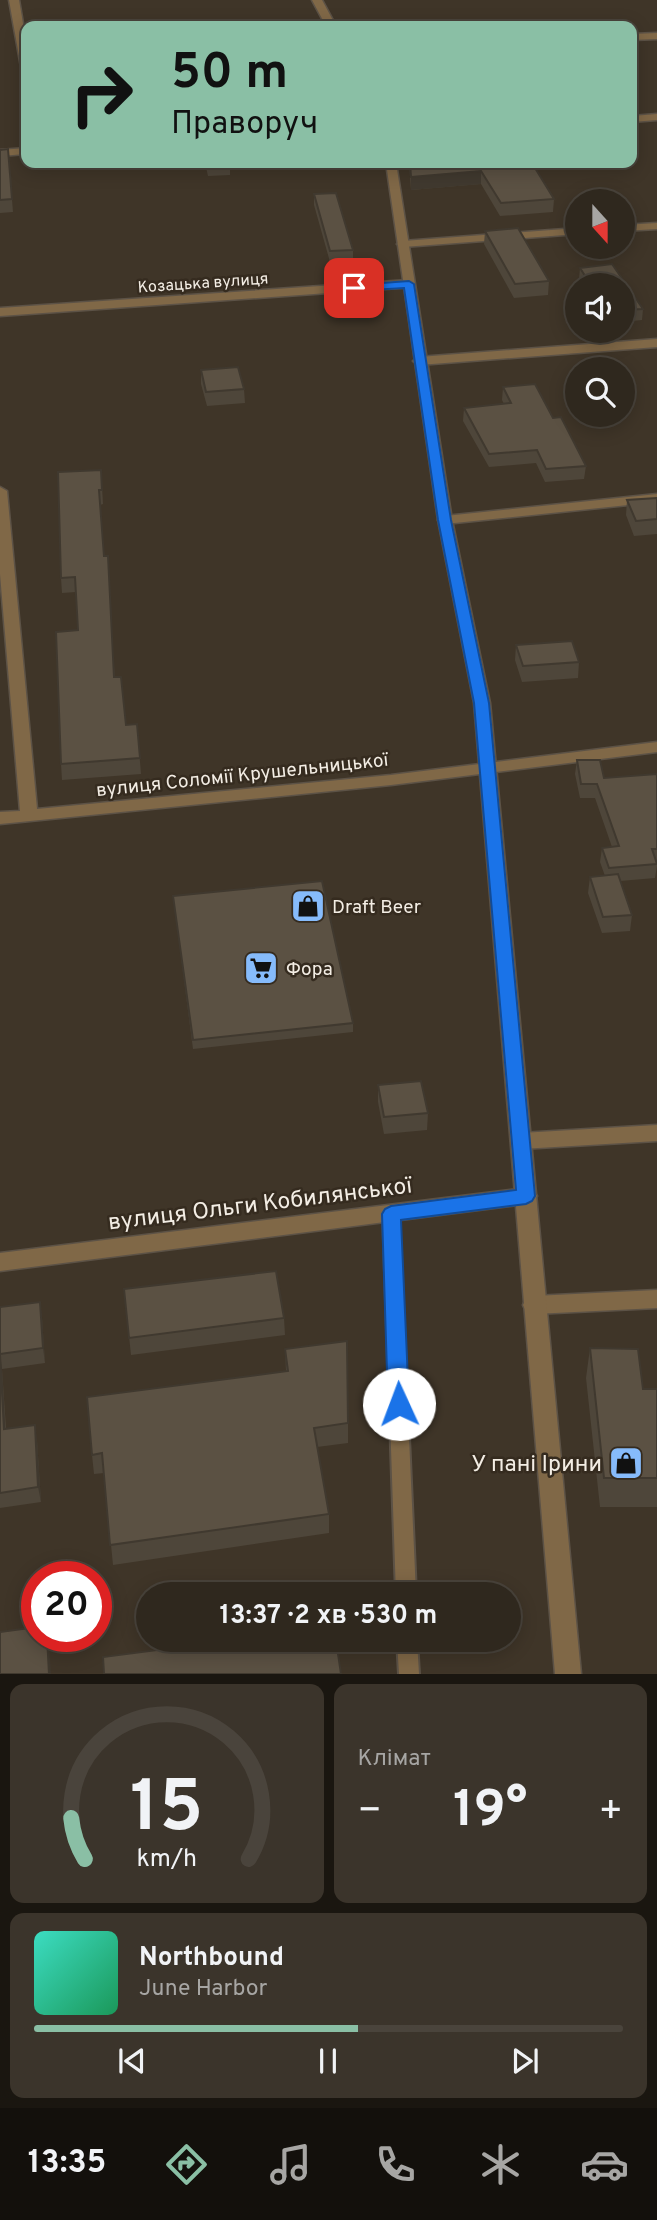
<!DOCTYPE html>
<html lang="uk">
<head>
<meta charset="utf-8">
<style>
  :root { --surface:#2f281e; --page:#3b342b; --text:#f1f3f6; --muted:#a7a6a4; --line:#4a443c; --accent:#8abfa5 }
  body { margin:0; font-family:Overpass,sans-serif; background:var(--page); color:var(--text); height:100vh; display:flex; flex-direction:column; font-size:26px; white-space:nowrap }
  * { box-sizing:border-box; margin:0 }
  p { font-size:23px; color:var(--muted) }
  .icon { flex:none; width:38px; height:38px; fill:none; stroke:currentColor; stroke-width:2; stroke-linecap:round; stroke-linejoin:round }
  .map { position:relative; height:1674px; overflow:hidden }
  .drawer { display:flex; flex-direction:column; gap:10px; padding:10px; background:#1a1610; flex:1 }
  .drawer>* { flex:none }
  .banner { position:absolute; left:21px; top:21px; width:616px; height:147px; border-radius:14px; box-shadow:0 4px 18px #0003,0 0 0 2px var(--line); background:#8abfa5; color:#111; overflow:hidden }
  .needle { width:46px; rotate:159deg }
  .tools { position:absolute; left:565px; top:189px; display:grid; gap:14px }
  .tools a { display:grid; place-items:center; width:70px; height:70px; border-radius:50%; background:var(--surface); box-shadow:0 4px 18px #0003,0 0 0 2px var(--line); font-size:35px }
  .speed { position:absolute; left:21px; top:1561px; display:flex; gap:14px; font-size:35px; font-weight:700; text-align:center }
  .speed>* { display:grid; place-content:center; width:91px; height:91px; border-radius:50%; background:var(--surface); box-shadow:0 4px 18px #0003,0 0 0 2px var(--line); line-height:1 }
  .speed .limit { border:10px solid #d22; background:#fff; color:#111 }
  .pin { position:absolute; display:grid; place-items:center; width:60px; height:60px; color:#fff; margin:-30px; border-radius:14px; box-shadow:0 4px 10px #0006 }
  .me { position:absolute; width:77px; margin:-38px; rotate:358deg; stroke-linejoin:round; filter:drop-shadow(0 0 5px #0008) }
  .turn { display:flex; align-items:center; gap:24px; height:147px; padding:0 35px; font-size:32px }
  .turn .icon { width:91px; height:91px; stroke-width:2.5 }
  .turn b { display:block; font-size:49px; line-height:60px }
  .big { font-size:52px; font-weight:700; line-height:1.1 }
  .drawer .card { flex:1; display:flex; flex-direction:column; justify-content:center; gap:10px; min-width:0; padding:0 24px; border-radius:14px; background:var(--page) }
  .drawer .dial { align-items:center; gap:0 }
  .dial svg { height:182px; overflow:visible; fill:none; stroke:var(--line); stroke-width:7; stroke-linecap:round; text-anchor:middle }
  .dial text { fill:var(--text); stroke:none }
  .song { display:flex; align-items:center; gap:21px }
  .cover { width:84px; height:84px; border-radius:10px; background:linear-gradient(135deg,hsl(170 70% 55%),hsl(150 70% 35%)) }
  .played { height:7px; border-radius:4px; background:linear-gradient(90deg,var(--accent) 55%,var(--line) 55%) }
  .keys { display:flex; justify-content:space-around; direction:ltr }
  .heat { display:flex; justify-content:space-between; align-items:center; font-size:38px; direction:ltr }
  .drawer .tiles { flex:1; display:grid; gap:10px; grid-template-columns:1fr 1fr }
  .card:last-child { grid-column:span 2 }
  .trip { position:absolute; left:136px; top:1582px; width:385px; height:70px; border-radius:35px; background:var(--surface); box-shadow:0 4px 18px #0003,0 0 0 2px var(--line); font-weight:700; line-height:70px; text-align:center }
  .tabs { display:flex; height:112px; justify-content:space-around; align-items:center; background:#13100c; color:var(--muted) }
  .tabs .icon { width:49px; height:49px }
  .tabs .current { color:var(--accent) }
  .tabs b { font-size:32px; color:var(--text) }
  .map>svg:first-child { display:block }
</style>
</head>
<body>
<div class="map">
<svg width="657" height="1674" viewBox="0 0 657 1674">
  <rect width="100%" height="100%" fill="#3f3528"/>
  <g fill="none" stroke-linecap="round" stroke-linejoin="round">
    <g stroke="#5c5246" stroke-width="4">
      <path id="service" d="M391,1207l6,2 2,5 17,380h-20l-13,-380 2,-5z
        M397,1640h20l2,34h-20z"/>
    </g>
    <g stroke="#5c5246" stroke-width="3">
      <path id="minor" d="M9,0h10l7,41v29l-5,-3z
        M657,33v6l-25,1v-6z
        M657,114v6l-25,2v-6z
        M26,148v6l-26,2v-6z
        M657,223v6l-34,2v-6z
        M578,228v6l-175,13 -6,-3 6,-3z
        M409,280l4,1v6l-413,29v-8z
        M657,339v8l-238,18 -6,-4 6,-4z
        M0,487l7,4 30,318 354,-34 266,-33v10l-266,33 -391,39v-12l20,-1 -20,-237z
        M657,494v8l-212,22 -7,-4 7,-4z
        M657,1125v16l-136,8 -7,-3 -3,-5 3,-5 7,-3z
        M526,1188l7,2 4,6 -4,6 -7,2 -526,67v-18z
        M657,1290v18l-123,6 -8,-3 -3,-6 3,-6 8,-3z"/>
    </g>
    <g stroke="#5c5246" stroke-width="3">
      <path id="tertiary" d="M312,0h10l14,26h-10z
        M386,163h10l56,357 38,183 91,971h-26l-81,-971 -36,-183z"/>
    </g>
    <use href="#service" fill="#806847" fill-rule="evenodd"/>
    <use href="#minor" fill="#806847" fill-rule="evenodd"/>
    <use href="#tertiary" fill="#806847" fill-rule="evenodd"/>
  </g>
  <path fill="#4e463a" d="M8,149l5,63 -13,1v-63z
    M205,163h25v12l-22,1z
    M409,163h123l22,36 -1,13 -53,4 -19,-32 -70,6z
    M314,194l39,56v10l-23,2 -16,-57z
    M485,231l64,50 -1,14 -34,3 -30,-54z
    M612,264l31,45 -1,11 -19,2v-37h-40l-4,-6 1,-11z
    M201,370l43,19 1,14 -38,3 -6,-22z
    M503,387l50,31 33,48 -2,13 -39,3 -9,-19 -47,4 -26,-46 1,-13 40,-4 -2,-4z
    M101,470l2,34 -3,1 15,172 11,48 11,-1 4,50 -79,6 -1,-16 17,-134 -2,-38 -14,1 -1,-15z
    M657,498v36l-23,2 -8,-21 1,-15z
    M516,645l63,17 -1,16 -56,4 -7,-22z
    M577,760l27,18 53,-4v92l-2,12 -35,3 12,34 -2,16 -28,2 -14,-40 2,-16 15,-1 -5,-14 2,-14 10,-1 -17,-49h-15l-5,-24z
    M173,896l180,127v9l-160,17z
    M378,1085l50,28 -1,17 -43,4 -6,-32z
    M124,1289l160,29 1,17 -154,20z
    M0,1307l42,10 3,46 -43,6 4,59 31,12 4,62 -41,6z
    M590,1348l53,41h14v118h-57l-14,-129z
    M285,1349l63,74v20l-31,4 12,67v19l-216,32 -9,-92 -10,1 -2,-19 194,-84z"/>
  <path fill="#40392f" d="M481,171v13l-70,6v-13z
    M40,1302l2,15 3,46 -2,-15z
    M0,1354l2,15 4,75 -2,-15z
    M35,1425l2,15 4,62 -3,-15z
    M47,1636h1l1,6 2,32h-2z"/>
  <path fill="#5b5143" stroke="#40392f" stroke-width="2" d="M8,149l4,50 -12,1v-50z
    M410,163h122l22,36 -53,4 -20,-32 -70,6z
    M336,193l17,57 -23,1 -16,-57z
    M518,228l31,53 -34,3 -30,-53z
    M612,264l31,45 -20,1v-25h-32l-11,-17z
    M238,367l6,22 -38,3 -5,-22z
    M535,384l18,34 8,-1 25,49 -40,3 -9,-19 -48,4 -25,-46 47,-5 -8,-16z
    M101,470l1,20h-3l5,66h4l6,121h7l5,48 11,-1 3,34 -79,6 -5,-132 22,-2 -3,-53 -14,1 -3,-106z
    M657,498v21l-21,2 -9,-21z
    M572,641l7,21 -56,4 -7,-21z
    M577,760h23l4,18 53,-4v75h-5l5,15 -48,4 -7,-20 17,-2 -22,-62h-16z
    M618,874l14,41 -29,2 -13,-40z
    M322,881l31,142 -160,17 -20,-144z
    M421,1081l7,32 -44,4 -6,-32z
    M276,1271l8,47 -155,20 -5,-49z
    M40,1302l3,46 -43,6v-47z
    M347,1341l1,82 -34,5 15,86 -219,31 -8,-92 -10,2 -5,-58 201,-26 -3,-22z
    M590,1348l48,1 5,40h14v89h-53z
    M0,1355l4,74 31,-4 3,62 -38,6z
    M37,1627v9h10l2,38h-49v-42z
    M234,1640h102l5,34h-237l-1,-17z"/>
  <path fill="#1a73e8" stroke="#114b97" stroke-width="2" d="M409,281l5,3 37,236 38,183 46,493 -3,5 -6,3 -125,16 8,184 -3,6 -7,3 -8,-3 -3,-6 -6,-190 3,-5 6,-3 125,-16 -42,-487 -36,-183 -34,-232 -50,3 -5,-3 5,-3z"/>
  <defs>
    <g id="shop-square" transform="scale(1.75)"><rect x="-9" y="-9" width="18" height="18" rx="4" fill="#86bbfb" stroke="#352b1f"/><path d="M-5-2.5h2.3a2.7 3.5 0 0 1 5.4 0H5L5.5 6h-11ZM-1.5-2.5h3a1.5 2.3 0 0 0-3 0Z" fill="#111"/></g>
    <g id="supermarket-square" transform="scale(1.75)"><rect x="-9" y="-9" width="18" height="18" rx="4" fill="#86bbfb" stroke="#352b1f"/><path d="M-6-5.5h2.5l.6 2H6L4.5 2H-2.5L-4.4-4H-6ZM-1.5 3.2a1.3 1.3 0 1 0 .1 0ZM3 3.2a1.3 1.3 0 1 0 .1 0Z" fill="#111"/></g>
  </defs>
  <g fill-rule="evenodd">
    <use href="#shop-square" x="308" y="906"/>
    <use href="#supermarket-square" x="261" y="968"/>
    <use href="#shop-square" x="626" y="1463"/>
  </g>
  <g text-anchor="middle" stroke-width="5" stroke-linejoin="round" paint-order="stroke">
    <g font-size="16" fill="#f3ede4" stroke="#352b1f">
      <text transform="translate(203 282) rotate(-4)" y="6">Козацька вулиця</text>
    </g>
    <g font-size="19" fill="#f3ede4" stroke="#352b1f">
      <text transform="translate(242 774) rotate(-6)" y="7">вулиця Соломії Крушельницької</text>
    </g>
    <g font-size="19" fill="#f3ede4" stroke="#352b1f" text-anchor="start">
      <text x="332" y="913">Draft Beer</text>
      <text x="286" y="975">Фора</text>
    </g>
    <g font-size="23" fill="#f3ede4" stroke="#352b1f">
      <text transform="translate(260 1203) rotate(-7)" y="8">вулиця Ольги Кобилянської</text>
    </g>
    <g font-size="23" fill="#f3ede4" stroke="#352b1f" text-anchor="end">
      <text x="602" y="1471">У пані Ірини</text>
    </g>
  </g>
</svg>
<div class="tools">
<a><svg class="needle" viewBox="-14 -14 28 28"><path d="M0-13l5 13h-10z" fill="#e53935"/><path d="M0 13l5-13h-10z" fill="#a7a6a4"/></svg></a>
<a><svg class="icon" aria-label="sound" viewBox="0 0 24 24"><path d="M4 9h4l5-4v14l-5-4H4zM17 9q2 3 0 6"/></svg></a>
<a><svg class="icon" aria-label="search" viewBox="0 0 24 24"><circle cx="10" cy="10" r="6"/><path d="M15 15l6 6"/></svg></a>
</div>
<div class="speed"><div class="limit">20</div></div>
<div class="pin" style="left:354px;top:288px;background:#d93025"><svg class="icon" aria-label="arrive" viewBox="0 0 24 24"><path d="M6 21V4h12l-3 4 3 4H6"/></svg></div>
<svg class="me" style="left:399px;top:1404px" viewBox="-20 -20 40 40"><circle r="19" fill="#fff"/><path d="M0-13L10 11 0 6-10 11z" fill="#1a73e8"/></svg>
<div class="trip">13:37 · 2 хв · 530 m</div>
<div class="banner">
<div class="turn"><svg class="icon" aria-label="right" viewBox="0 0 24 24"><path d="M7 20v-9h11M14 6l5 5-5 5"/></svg><div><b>50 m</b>Праворуч</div></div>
</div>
</div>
<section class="drawer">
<div class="tiles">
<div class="card dial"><svg viewBox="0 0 100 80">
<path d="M14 69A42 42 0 1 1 86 69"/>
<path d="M14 69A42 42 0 0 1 8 51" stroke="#8abfa5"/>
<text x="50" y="56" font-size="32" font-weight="700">15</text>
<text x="50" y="72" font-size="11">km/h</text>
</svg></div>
<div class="card"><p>Клімат</p>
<div class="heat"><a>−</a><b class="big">19°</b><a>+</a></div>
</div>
<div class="card">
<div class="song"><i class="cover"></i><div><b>Northbound</b><p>June Harbor</p></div></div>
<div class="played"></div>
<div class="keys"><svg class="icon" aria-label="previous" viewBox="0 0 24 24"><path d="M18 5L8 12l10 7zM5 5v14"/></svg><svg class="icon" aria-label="pause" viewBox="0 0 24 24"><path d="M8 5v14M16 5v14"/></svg><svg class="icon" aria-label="next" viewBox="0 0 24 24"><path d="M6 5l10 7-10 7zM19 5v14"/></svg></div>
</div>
</div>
</section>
<nav class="tabs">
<b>13:35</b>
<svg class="icon current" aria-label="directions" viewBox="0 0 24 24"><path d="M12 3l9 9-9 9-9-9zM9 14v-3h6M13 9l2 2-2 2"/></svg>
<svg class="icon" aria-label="music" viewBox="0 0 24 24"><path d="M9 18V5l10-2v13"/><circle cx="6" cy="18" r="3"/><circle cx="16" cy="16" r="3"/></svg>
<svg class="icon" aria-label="phone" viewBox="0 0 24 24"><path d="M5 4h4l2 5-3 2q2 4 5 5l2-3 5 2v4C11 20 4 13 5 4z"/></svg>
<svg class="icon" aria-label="climate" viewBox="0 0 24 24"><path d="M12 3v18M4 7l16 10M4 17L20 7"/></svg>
<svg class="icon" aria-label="car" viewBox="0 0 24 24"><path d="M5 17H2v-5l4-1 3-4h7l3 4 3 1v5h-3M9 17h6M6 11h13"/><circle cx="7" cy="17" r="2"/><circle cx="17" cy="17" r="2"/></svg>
</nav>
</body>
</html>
